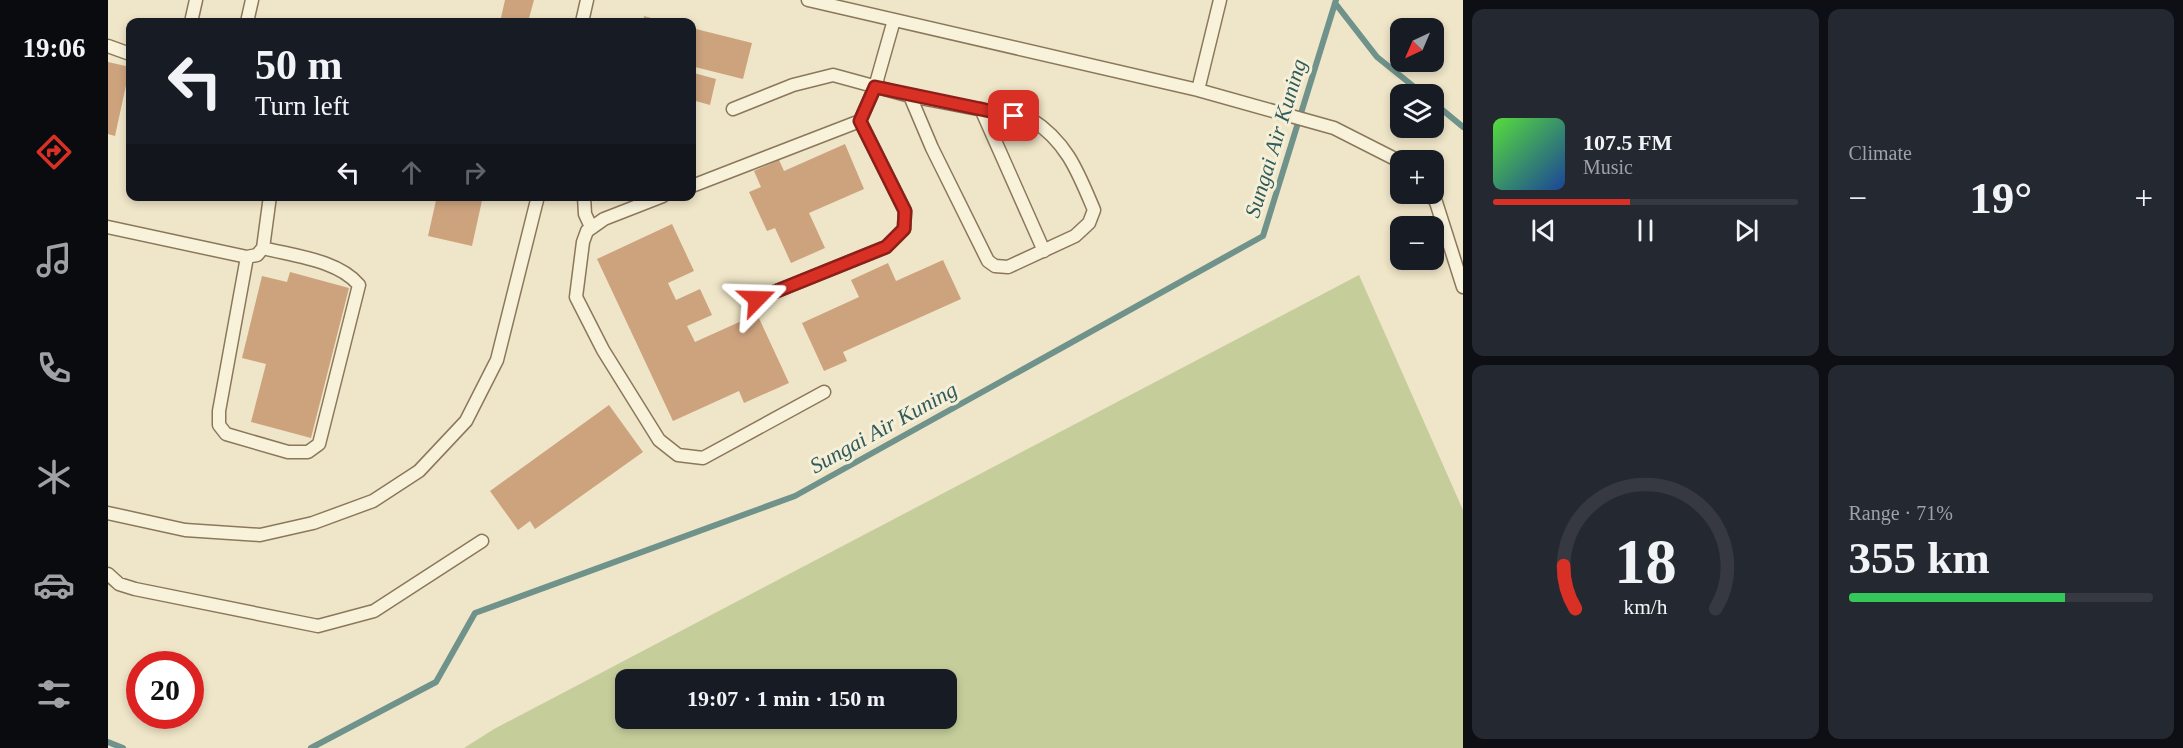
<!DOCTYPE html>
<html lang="en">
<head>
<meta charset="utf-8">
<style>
  :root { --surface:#171b24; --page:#242831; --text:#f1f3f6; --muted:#9ea1a6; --line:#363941; --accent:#d93025 }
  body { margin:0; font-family:"Times New Roman",serif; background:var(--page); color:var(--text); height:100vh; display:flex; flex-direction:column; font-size:22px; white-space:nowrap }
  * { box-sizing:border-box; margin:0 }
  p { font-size:20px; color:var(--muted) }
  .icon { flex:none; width:33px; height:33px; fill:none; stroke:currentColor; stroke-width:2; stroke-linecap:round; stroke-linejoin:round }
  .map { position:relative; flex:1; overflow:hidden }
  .panel { display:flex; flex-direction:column; gap:9px; padding:9px; background:#0d0f14; width:720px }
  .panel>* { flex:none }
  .banner { position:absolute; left:18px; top:18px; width:570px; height:183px; border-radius:12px; box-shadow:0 3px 9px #0003; background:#171b24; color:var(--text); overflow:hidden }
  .needle { width:39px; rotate:224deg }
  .buttons { position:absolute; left:1282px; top:18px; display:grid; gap:12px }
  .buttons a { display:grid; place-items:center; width:54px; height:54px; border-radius:12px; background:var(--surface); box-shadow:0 3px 9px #0003; font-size:30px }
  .speed { position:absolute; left:18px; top:651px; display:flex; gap:12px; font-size:30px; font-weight:700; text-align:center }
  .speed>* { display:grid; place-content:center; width:78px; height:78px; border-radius:50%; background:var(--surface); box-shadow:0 3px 9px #0003; line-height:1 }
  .speed .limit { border:9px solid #d22; background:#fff; color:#111 }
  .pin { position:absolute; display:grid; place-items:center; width:51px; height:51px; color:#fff; margin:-26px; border-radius:12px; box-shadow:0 3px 9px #0006 }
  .me { position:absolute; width:66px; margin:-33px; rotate:68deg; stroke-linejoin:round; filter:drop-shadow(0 0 4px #0008) }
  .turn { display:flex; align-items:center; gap:21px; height:126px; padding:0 30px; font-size:27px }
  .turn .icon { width:78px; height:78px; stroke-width:2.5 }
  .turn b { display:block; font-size:42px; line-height:51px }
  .lanes { display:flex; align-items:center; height:57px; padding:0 30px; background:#0003; justify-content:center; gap:30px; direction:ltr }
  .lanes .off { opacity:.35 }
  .big { font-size:45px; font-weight:800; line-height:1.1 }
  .panel .card { flex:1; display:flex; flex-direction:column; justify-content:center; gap:9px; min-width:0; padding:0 21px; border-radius:12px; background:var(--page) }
  .panel .dial { align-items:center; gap:0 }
  .dial svg { height:156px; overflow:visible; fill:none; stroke:var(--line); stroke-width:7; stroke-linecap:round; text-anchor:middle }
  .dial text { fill:var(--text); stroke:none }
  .song { display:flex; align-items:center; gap:18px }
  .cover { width:72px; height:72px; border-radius:9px; background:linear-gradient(135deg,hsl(110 70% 55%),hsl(220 70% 35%)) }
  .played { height:6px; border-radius:3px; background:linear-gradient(90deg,var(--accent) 45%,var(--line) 45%) }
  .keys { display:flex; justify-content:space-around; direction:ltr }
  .heat { display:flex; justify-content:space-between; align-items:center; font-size:33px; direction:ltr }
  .charge { height:9px; border-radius:4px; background:linear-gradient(90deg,#34c759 71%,var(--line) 0) }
  .panel .tiles { flex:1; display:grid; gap:9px; grid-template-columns:repeat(2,1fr) }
  .trip { position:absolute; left:507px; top:669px; width:342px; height:60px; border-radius:12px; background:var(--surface); box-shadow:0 3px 9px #0003; font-weight:800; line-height:60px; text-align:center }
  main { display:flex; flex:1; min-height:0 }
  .dock { display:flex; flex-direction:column; width:108px; justify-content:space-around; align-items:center; background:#090b0e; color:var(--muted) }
  .dock .icon { width:42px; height:42px }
  .dock .current { color:var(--accent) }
  .dock b { font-size:27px; color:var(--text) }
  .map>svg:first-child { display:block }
</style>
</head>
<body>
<main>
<nav class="dock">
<b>19:06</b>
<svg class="icon current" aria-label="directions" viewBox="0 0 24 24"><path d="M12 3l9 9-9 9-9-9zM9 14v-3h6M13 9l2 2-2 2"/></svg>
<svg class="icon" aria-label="music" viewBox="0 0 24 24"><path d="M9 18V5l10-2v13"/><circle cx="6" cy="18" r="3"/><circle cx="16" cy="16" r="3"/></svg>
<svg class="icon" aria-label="phone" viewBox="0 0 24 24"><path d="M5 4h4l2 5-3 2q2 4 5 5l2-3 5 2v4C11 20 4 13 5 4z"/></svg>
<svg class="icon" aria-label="climate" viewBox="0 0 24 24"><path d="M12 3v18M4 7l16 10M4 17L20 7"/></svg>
<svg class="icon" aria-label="car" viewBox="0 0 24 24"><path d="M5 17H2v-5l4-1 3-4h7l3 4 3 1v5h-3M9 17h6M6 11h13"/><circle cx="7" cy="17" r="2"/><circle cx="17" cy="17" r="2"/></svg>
<svg class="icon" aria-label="filters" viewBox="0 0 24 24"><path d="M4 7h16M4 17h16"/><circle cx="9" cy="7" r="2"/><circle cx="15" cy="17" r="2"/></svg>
</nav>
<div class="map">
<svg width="1355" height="748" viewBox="0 0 1355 748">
  <rect width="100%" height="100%" fill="#efe5c8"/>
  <path fill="#c5ce9b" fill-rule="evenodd" d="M1251,275l104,235v238h-999l30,-19zM518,680h320v38h-320z"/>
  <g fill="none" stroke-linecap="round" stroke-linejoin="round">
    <path stroke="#6f928b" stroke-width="6" d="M1227,3l42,54 46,37
      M1326,103l29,24
      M0,742l15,6
      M203,748l125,-66 39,-69 320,-117 468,-260 73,-236"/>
  </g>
  <path fill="#cda37e" d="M397,0h29l-6,22h-28z
    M536,16l22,6h-23z
    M584,28l60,15 -9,36 -48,-12 -1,6 22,6 -6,26 -18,-5z
    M0,62l22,5 -15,69 -7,-2z
    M737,144l19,45 -55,24 16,35 -34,15 -16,-35 -8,3 -18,-39 12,-5 -7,-16 25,-11 5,11z
    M329,196h46l-11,50 -44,-10z
    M564,224l22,47 -26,12 8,17 24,-11 12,26 -25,11 8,16 62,-28 32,69 -45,20 -5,-12 -66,30 -76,-162z
    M835,260l18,39 -118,53 4,9 -23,10 -22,-48 57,-26 -8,-17 37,-17 8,18z
    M182,272l59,16 -38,150 -60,-16 15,-58 -24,-6 20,-82 25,6z
    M501,405l34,47 -108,77 -5,-8 -12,9 -28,-39z"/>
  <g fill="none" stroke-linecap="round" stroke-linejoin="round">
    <g stroke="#8b785c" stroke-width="15">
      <path id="lane" d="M700,0l390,90 136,38 67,34
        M83,22l5,-22
        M139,22l5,-22
        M474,22l5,-22
        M0,46l22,8
        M1090,90l22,-90
        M625,109l60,-24 40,-10 77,21 121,23c36,23 47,53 63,91l-5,13 -14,13 -67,31 -13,-1 -7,-5 -56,-113 -22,-52
        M873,109l63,142
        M584,186l168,-65
        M1322,194l6,8 27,85
        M476,196l1,18 6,13
        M555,196l-59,23 -17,12 -4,11 -7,55 27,53 56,90 19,15 25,3 121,-66
        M0,227l139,30 10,-2 6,-7 7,-52
        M139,257l-28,154v14l7,9 62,18h20l11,-8 40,-159c-21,-25 -65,-29 -96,-37
        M649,299l129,-52 18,-18 1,-18 -45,-90 15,-34 19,-67
        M0,513l77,17 75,5 53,-12 60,-22 46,-30 47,-50 31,-61 41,-164
        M0,574l11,10 16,5 183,37 56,-15 108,-70"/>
    </g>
    <use href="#lane" stroke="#f9f2db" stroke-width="12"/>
  </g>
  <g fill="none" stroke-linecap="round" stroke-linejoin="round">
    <g stroke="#8d1f18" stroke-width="15">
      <path id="route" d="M649,299l129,-52 18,-18 1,-18 -45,-90 15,-34 139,29"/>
    </g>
    <use href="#route" stroke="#d93025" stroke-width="10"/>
  </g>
  <g text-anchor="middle" stroke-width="6" stroke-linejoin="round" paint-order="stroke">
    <g font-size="22" font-style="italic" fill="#2f5b5b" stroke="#f6efd8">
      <text transform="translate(1167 138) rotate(-73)" y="8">Sungai Air Kuning</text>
      <text transform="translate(775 427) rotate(-29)" y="8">Sungai Air Kuning</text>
    </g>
  </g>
</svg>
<div class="buttons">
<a><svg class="needle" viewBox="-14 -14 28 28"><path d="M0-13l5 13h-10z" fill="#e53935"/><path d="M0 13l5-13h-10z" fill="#9ea1a6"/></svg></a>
<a><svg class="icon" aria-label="layers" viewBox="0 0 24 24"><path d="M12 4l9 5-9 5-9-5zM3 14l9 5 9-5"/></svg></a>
<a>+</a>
<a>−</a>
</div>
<div class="speed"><div class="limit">20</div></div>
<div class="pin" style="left:906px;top:116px;background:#d93025"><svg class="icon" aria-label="arrive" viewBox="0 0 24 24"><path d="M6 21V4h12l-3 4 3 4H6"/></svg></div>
<svg class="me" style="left:649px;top:299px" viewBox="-20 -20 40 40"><path d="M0-17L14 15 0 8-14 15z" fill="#d93025" stroke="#fff" stroke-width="4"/></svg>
<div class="trip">19:07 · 1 min · 150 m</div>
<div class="banner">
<div class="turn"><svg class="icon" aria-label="left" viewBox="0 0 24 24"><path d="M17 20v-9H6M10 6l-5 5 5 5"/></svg><div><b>50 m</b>Turn left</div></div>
<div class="lanes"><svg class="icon" aria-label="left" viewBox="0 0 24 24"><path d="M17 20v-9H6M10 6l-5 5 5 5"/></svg><svg class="icon off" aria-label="ahead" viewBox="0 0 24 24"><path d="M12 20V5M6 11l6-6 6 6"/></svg><svg class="icon off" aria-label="right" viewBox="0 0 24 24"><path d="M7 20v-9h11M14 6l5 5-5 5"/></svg></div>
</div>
</div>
<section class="panel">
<div class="tiles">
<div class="card">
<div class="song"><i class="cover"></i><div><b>107.5 FM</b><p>Music</p></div></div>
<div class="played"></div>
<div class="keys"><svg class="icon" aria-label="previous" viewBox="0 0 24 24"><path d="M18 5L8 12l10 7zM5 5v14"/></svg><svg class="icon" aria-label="pause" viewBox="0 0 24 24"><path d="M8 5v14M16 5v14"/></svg><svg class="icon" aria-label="next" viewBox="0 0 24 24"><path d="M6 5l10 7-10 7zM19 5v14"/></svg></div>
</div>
<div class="card"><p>Climate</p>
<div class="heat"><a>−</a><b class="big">19°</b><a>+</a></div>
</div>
<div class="card dial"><svg viewBox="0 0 100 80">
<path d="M14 69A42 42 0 1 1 86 69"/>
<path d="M14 69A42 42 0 0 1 8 47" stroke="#d93025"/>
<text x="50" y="56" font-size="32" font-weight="700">18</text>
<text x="50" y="72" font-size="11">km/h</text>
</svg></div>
<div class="card"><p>Range · 71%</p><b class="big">355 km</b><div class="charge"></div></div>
</div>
</section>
</main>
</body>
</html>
